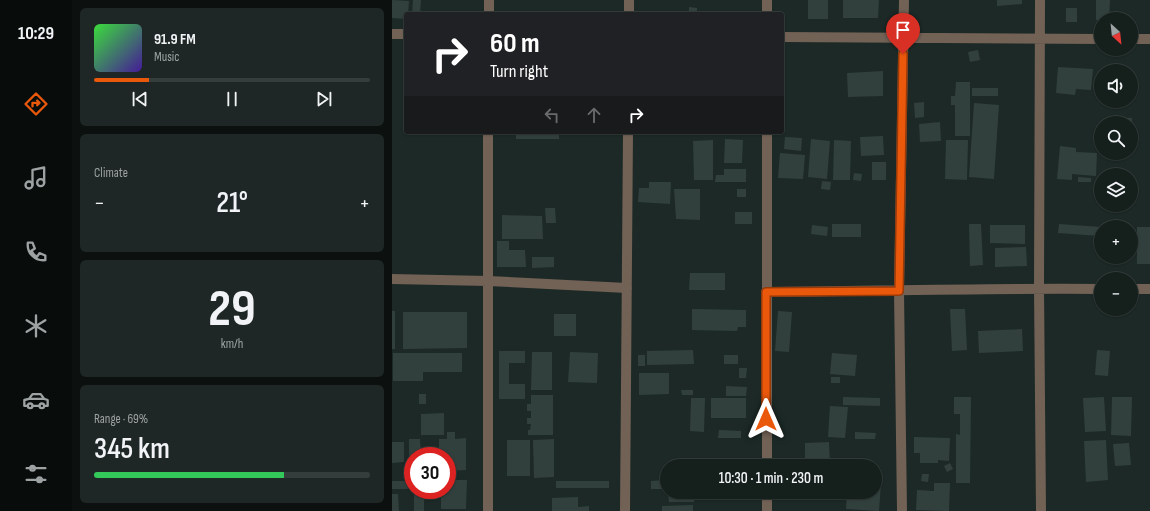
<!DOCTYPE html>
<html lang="en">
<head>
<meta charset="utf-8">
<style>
  :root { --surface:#151f1c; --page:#1e2725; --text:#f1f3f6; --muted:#9da2a3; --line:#343d3b; --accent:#ea580c }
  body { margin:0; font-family:"Sofia Sans Condensed",sans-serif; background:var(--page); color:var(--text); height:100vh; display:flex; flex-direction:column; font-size:15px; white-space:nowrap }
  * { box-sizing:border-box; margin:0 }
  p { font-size:13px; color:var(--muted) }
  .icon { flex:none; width:22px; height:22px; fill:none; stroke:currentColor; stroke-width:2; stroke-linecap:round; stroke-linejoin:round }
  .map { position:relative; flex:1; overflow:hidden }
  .drawer { display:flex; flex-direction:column; gap:8px; padding:8px; background:#0c110f; width:320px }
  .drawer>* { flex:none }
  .banner { position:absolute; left:12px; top:12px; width:380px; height:122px; border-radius:4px; box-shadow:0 1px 3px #0004,0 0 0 1px var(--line); background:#202124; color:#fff; overflow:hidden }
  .needle { width:26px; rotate:153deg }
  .controls { position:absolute; left:702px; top:12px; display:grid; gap:8px }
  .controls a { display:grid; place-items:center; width:44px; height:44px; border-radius:50%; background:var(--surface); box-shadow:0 1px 3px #0004,0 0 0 1px var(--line); font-size:20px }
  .speed { position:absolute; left:12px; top:447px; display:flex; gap:8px; font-size:20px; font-weight:700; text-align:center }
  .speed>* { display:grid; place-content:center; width:52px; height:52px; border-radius:50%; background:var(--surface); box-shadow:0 1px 3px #0004,0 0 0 1px var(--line); line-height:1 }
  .speed .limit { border:6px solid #d22; background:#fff; color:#111 }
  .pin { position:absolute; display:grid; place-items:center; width:34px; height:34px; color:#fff; margin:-41px -17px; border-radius:50% 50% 50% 0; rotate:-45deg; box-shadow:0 0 4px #0007 }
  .pin .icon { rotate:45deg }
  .me { position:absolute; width:44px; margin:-22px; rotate:0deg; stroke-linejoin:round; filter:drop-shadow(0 0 3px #0008) }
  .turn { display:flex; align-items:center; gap:14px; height:84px; padding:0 20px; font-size:18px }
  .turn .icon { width:52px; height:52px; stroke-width:2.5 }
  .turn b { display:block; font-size:28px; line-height:34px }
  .lanes { display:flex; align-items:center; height:38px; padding:0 20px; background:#0003; justify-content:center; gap:20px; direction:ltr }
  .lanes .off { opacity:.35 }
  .big { font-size:30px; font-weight:600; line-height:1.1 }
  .drawer .widget { flex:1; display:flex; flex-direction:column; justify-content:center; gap:6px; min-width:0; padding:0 14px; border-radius:6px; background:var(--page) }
  .drawer .dial { align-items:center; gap:0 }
  .dial b { font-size:52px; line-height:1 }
  .song { display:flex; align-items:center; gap:12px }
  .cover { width:48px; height:48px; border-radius:6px; background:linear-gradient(135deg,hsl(120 70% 55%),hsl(260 70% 35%)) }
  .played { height:4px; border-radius:2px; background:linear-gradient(90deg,var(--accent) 20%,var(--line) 20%) }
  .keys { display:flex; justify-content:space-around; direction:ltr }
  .heat { display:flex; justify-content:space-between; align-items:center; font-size:22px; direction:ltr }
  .charge { height:6px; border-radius:3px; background:linear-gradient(90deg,#34c759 69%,var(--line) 0) }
  .trip { position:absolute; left:268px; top:459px; width:222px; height:40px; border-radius:20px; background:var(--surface); box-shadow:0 1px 3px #0004,0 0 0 1px var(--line); font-weight:600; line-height:40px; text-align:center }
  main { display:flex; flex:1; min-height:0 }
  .dock { display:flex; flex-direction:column; width:72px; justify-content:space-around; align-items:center; background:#080c0b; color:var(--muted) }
  .dock .icon { width:28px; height:28px }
  .dock .selected { color:var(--accent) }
  .dock b { font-size:18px; color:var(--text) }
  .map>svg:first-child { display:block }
</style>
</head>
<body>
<main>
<nav class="dock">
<b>10:29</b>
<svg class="icon selected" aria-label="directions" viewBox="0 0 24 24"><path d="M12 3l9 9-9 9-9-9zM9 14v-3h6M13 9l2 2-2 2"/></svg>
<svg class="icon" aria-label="music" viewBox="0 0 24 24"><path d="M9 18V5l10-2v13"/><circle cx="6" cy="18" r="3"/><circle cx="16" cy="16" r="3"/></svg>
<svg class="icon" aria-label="phone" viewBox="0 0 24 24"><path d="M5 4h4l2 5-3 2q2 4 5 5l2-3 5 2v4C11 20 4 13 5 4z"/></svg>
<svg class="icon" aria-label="climate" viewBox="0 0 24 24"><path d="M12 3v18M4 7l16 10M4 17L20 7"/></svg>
<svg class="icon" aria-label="car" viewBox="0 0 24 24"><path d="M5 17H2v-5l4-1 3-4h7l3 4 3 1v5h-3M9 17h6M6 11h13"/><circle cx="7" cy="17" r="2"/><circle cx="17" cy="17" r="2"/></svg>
<svg class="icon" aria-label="filters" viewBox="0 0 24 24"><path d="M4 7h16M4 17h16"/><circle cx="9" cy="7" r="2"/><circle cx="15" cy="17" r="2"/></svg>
</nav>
<section class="drawer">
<div class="widget">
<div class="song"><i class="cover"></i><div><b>91.9 FM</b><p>Music</p></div></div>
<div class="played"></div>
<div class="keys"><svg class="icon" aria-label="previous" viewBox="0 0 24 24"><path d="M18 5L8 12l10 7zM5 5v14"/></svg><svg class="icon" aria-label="pause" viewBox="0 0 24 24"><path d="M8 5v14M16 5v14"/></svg><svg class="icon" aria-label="next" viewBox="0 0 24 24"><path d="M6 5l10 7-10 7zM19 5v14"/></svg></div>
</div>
<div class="widget"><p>Climate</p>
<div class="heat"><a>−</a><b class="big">21°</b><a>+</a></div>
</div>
<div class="widget dial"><b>29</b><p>km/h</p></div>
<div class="widget"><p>Range · 69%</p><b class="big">345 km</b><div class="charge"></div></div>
</section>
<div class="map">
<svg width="758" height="511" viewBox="0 0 758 511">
  <rect width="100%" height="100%" fill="#1c2926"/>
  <path fill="#32403d" d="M0,0l17,1 -1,13h-2v5l-14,-1z
    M21,0h8l-1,14h-8z
    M416,0h20v19h-20z
    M451,0h36l-1,18h-35z
    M605,0h25v4l-25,2z
    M704,0h14l-1,19 -13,1z
    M297,7l8,1v6h-8z
    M674,8h11v14h-11z
    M586,50l2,10 -10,2 -2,-10z
    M666,67l35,2 -2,21 -15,-1 -1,6 -19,-2z
    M491,71v25l-35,1 -1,-24z
    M564,82h14v54h-15v-31h-4v-9h4z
    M580,88h26v8h-26z
    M532,102v15l-9,1 -1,-15z
    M582,103l25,2 -5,74 -25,-2z
    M719,117l21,1v5h-21z
    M548,122l1,19 -21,1 -1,-18z
    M124,132l43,1v6h-43z
    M491,136l1,19 -23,1 -1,-19z
    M393,137l17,1 -1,13 -17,-2z
    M333,139l18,1 -1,23h-18z
    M419,139l19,2 -3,38 -19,-2z
    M321,140v40h-19l-1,-39z
    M442,140l17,1 -1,39h-17z
    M554,140h22l-1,40 -22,-1z
    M668,146l16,2v4l21,1 -1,23 -24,-2v6l-15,-1z
    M388,153l25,2 -2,24 -25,-1z
    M480,162h14v18h-14z
    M332,169h22v13h-31l1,-7h8z
    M462,173l8,1 -1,7 -8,-1z
    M686,177l13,1v4h-13z
    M430,181l9,1 -1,8 -9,-1z
    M257,182h22l-1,22 -32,-2 1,-14h10z
    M282,189h26v31l-24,-1z
    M345,189h9v8h-9z
    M153,208h10l1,15h-10z
    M343,212h17v12h-17z
    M110,215l40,1 1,23h-41z
    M440,224h29v13h-29z
    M577,224h12l2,41 -13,1z
    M667,224l42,3 -1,9 -42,-3z
    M420,225l16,2 -1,9 -16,-2z
    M598,225h35v19l-35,-1z
    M745,227h13v37h-13z
    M105,241h12v9h16l1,17h-29z
    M634,247l1,19 -32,1v-19z
    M140,257h22v10l-22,1z
    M298,273h35v17h-36z
    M300,309l54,1v17h-8l-1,4 -45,-1z
    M558,309h15l2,41 -15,1z
    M0,311h3v38h-3z
    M386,311l14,1 -3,40 -14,-1z
    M11,312h64v36l-64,1z
    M162,314h22v22h-22z
    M630,329l1,22 -44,2 -1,-22z
    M301,350l1,14 -47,1v-14z
    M705,350l13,1 -2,25 -13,-1z
    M107,351h26v12h-16v21h16v15h-26z
    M140,352h20v38h-21z
    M178,352l28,1 -1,30 -29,-1z
    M1,353h69v19h-39v9h-30z
    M440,353l25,2 -2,21 -25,-2z
    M246,355h7v11h-7z
    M332,355h14v9h-14z
    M347,368h8l-1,10h-7z
    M247,373h30v21l-30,1z
    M439,377h9v6h-9z
    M334,386l21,1 -1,9h-20z
    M289,390h12v5h-11z
    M27,394h7v10h-7z
    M139,395h22v40h-25v-5h2l1,-6h-4v-6h4v-7h-4v-7h4z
    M451,397l37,1v8l-37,-1z
    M562,397h17l-1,86h-14v-49l4,1v-21h-6z
    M712,397l2,34 -21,1 -2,-34z
    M720,397h20l-1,39 -20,-1z
    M299,398h14l-1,34 -14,-1z
    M319,398h35v20h-35z
    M438,406l18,1 -3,31 -17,-1z
    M52,413v22h-23v-21z
    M327,430l22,1v7h-23z
    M55,432h8v7l11,-1v32l-19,1v-15h-8v-17h8z
    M463,432l21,1 -1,6h-20z
    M522,437l36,1 -1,23 -11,-1v3h-18v-10h-6z
    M17,439h11l1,17h-8v15h-4z
    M162,439v38l-20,1 -1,-38z
    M115,440h23v36h-23z
    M714,440l2,40 -22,2 -2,-41z
    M0,442h12v20l-12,1z
    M437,442l1,24h-25v-23z
    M737,443l2,22 -16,1 -2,-22z
    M558,463l3,6 -6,3 -3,-6z
    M530,474h7l-1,8 -7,-1z
    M55,480h20l-1,29h-25v-19h6z
    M274,480l1,9h-16v-8z
    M0,481h16v8h-16z
    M164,481h53v7h-53z
    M483,482l6,1 -2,28 -33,-2 1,-17h28z
    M542,483h16l-1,28 -33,-1 1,-20 17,1z
    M22,490h10v21h-10z
    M276,492h26v10h-25z
    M306,492h50v2l-50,1z
    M0,494h6l1,17h-7z
    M186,497v10l11,-1v5h-37v-13z
    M301,505v6h-31v-5z"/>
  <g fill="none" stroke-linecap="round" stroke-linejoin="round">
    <path stroke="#726155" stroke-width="10" d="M375,0v14
      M648,0l-1,288 2,223
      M97,14v-14
      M237,14v-14
      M0,34h14
      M390,37l319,2
      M739,39h19
      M0,279l96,2 139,7
      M739,289h19
      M374,292c112,-1 223,-4 335,-3
      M375,466v-334
      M375,492v19
      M96,511v-379
      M233,511l3,-379
      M510,511l-3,-220 5,-291"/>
  </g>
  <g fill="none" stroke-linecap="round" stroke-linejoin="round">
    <g stroke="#983908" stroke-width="10">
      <path id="route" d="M374,419v-127l133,-1 4,-237"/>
    </g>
    <use href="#route" stroke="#ea580c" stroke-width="7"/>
  </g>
</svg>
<div class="controls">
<a><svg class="needle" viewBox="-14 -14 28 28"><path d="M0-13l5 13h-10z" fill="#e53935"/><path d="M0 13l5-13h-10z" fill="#9da2a3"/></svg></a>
<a><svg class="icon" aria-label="sound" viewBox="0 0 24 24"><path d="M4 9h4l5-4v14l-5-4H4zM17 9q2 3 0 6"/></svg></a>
<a><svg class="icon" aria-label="search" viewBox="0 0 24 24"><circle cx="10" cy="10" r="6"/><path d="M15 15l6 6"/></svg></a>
<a><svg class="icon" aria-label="layers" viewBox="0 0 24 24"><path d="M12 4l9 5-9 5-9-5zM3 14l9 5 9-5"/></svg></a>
<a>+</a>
<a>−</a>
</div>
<div class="speed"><div class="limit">30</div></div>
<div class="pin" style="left:511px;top:54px;background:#d93025"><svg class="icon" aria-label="arrive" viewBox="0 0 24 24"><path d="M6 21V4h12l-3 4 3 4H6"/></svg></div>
<svg class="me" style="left:374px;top:419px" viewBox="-20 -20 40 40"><path d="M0-17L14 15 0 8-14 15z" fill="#ea580c" stroke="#fff" stroke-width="4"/></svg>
<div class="trip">10:30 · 1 min · 230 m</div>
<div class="banner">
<div class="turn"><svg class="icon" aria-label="right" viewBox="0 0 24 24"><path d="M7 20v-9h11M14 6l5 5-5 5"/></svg><div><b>60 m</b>Turn right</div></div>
<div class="lanes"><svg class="icon off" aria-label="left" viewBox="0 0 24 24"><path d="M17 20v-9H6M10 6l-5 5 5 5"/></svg><svg class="icon off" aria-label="ahead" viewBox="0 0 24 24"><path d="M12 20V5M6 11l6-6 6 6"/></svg><svg class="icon" aria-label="right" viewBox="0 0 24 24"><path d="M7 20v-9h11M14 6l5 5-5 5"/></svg></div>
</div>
</div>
</main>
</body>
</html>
